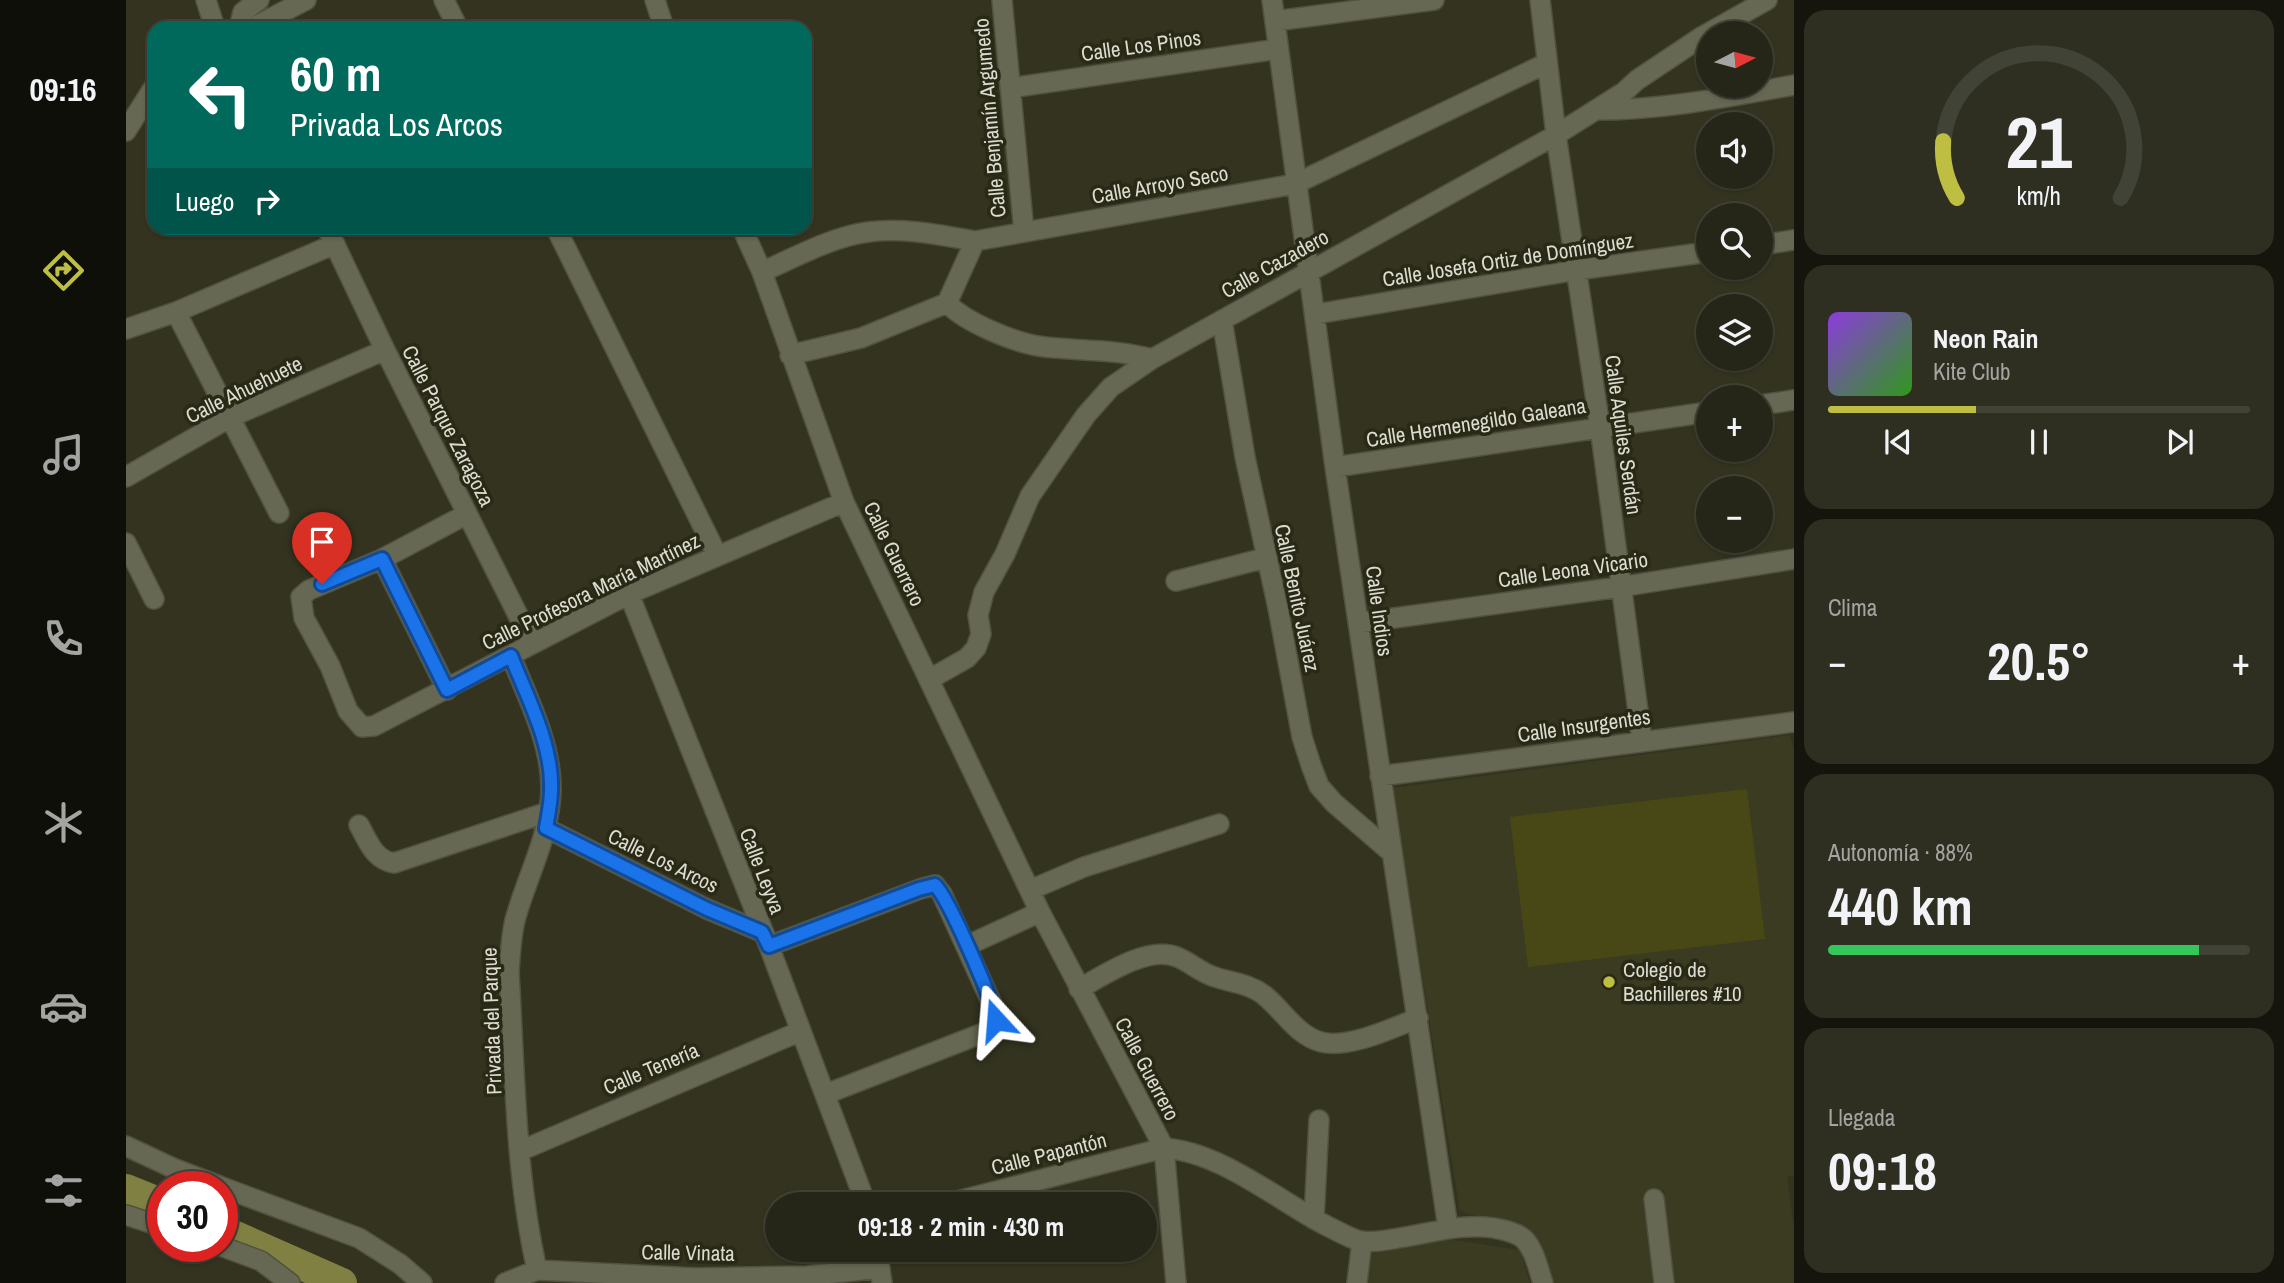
<!DOCTYPE html>
<html lang="es">
<head>
<meta charset="utf-8">
<style>
  :root { --surface:#262618; --page:#2e2e21; --text:#f1f3f6; --muted:#a4a5a2; --line:#424337; --accent:#bebf42 }
  body { margin:0; font-family:"Archivo Narrow",sans-serif; background:var(--page); color:var(--text); height:100vh; display:flex; flex-direction:column; font-size:26px; white-space:nowrap }
  * { box-sizing:border-box; margin:0 }
  p { font-size:23px; color:var(--muted) }
  .icon { flex:none; width:38px; height:38px; fill:none; stroke:currentColor; stroke-width:2; stroke-linecap:round; stroke-linejoin:round }
  .map { position:relative; flex:1; overflow:hidden }
  .drawer { display:flex; flex-direction:column; gap:10px; padding:10px; background:#15150d; width:490px }
  .drawer>* { flex:none }
  .top-card { position:absolute; left:21px; top:21px; width:665px; height:214px; border-radius:21px; box-shadow:0 2px 5px #0004,0 0 0 2px var(--line); background:#00695c; color:#fff; overflow:hidden }
  .needle { width:46px; rotate:84deg }
  .controls { position:absolute; left:1570px; top:21px; display:grid; gap:14px }
  .controls a { display:grid; place-items:center; width:77px; height:77px; border-radius:50%; background:var(--surface); box-shadow:0 2px 5px #0004,0 0 0 2px var(--line); font-size:35px }
  .speed { position:absolute; left:21px; top:1171px; display:flex; gap:14px; font-size:35px; font-weight:700; text-align:center }
  .speed>* { display:grid; place-content:center; width:91px; height:91px; border-radius:50%; background:var(--surface); box-shadow:0 2px 5px #0004,0 0 0 2px var(--line); line-height:1 }
  .speed .limit { border:10px solid #d22; background:#fff; color:#111 }
  .pin { position:absolute; display:grid; place-items:center; width:60px; height:60px; color:#fff; margin:-72px -30px; border-radius:50% 50% 50% 0; rotate:-45deg; box-shadow:0 0 7px #0007 }
  .pin .icon { rotate:45deg }
  .me { position:absolute; width:77px; margin:-38px; rotate:341deg; stroke-linejoin:round; filter:drop-shadow(0 0 5px #0008) }
  .turn { display:flex; align-items:center; gap:24px; height:147px; padding:0 28px; font-size:32px }
  .turn .icon { width:91px; height:91px; stroke-width:2.5 }
  .turn b { display:block; font-size:49px; line-height:60px }
  .then { display:flex; align-items:center; height:66px; padding:0 28px; background:#0003; gap:14px; font-size:26px }
  .big { font-size:52px; font-weight:700; line-height:1.1 }
  .drawer .tile { flex:1; display:flex; flex-direction:column; justify-content:center; gap:10px; min-width:0; padding:0 24px; border-radius:21px; background:var(--page) }
  .drawer .dial { align-items:center; gap:0 }
  .dial svg { height:182px; overflow:visible; fill:none; stroke:var(--line); stroke-width:7; stroke-linecap:round; text-anchor:middle }
  .dial text { fill:var(--text); stroke:none }
  .song { display:flex; align-items:center; gap:21px }
  .cover { width:84px; height:84px; border-radius:10px; background:linear-gradient(135deg,hsl(270 70% 55%),hsl(110 70% 35%)) }
  .played { height:7px; border-radius:4px; background:linear-gradient(90deg,var(--accent) 35%,var(--line) 35%) }
  .keys { display:flex; justify-content:space-around; direction:ltr }
  .heat { display:flex; justify-content:space-between; align-items:center; font-size:38px; direction:ltr }
  .charge { height:10px; border-radius:5px; background:linear-gradient(90deg,#34c759 88%,var(--line) 0) }
  .trip { position:absolute; left:639px; top:1192px; width:392px; height:70px; border-radius:35px; background:var(--surface); box-shadow:0 2px 5px #0004,0 0 0 2px var(--line); font-weight:700; line-height:70px; text-align:center }
  main { display:flex; flex:1; min-height:0 }
  .tab-bar { display:flex; flex-direction:column; width:126px; justify-content:space-around; align-items:center; background:#0f0f0a; color:var(--muted) }
  .tab-bar .icon { width:49px; height:49px }
  .tab-bar .current { color:var(--accent) }
  .tab-bar b { font-size:32px; color:var(--text) }
  .map>svg:first-child { display:block }
</style>
</head>
<body>
<main>
<nav class="tab-bar">
<b>09:16</b>
<svg class="icon current" aria-label="directions" viewBox="0 0 24 24"><path d="M12 3l9 9-9 9-9-9zM9 14v-3h6M13 9l2 2-2 2"/></svg>
<svg class="icon" aria-label="music" viewBox="0 0 24 24"><path d="M9 18V5l10-2v13"/><circle cx="6" cy="18" r="3"/><circle cx="16" cy="16" r="3"/></svg>
<svg class="icon" aria-label="phone" viewBox="0 0 24 24"><path d="M5 4h4l2 5-3 2q2 4 5 5l2-3 5 2v4C11 20 4 13 5 4z"/></svg>
<svg class="icon" aria-label="climate" viewBox="0 0 24 24"><path d="M12 3v18M4 7l16 10M4 17L20 7"/></svg>
<svg class="icon" aria-label="car" viewBox="0 0 24 24"><path d="M5 17H2v-5l4-1 3-4h7l3 4 3 1v5h-3M9 17h6M6 11h13"/><circle cx="7" cy="17" r="2"/><circle cx="17" cy="17" r="2"/></svg>
<svg class="icon" aria-label="filters" viewBox="0 0 24 24"><path d="M4 7h16M4 17h16"/><circle cx="9" cy="7" r="2"/><circle cx="15" cy="17" r="2"/></svg>
</nav>
<div class="map">
<svg width="1668" height="1283" viewBox="0 0 1668 1283">
  <rect width="100%" height="100%" fill="#333320"/>
  <path fill="#3a3b20" d="M1664,735l4,15v425l-7,2 7,52v54h-121l-9,-93 -21,6 10,87h-102l-22,-53 -69,-19 -68,-423z
    M1327,1240l67,10 10,33h-170l4,-35z"/>
  <path fill="#484817" d="M1621,789l18,150 -237,28 -18,-150z"/>
  <g fill="none" stroke-linecap="round" stroke-linejoin="round">
    <path stroke="#7f8041" stroke-width="30" d="M0,1189l37,15
      M96,1230l120,53"/>
    <g stroke="#515140" stroke-width="22">
      <path id="street" d="M80,0l9,28
        M318,0l14,28
        M529,0l9,28
        M876,0l22,232
        M1146,0l63,467 113,761
        M1414,0l16,135 44,292 42,314
        M1149,21l159,-21
        M113,28l4,-16 16,-12
        M126,28l54,-28
        M884,88l268,-39
        M1470,110c68,0 132,-13 198,-25
        M0,131l28,-44
        M201,228l58,122 147,293
        M430,228l161,327
        M616,228l20,44 82,230 196,410 124,236 12,135
        M1634,245l34,-5
        M636,272c31,-14 72,-36 106,-40 35,-5 72,3 107,9l320,-57 252,-121
        M821,303l28,-62
        M50,312l103,201
        M1190,314l261,-44 131,-18
        M1096,320l23,137 33,151 24,129 9,28 8,21 15,17 58,50
        M0,329l50,-17 159,-68
        M664,355l71,-17 86,-35c19,20 70,41 98,44 36,4 72,2 107,12
        M1634,405l34,-5
        M1209,467l373,-55
        M0,477l105,-60 154,-67
        M341,514l-85,45 -73,31 -8,7 3,21 26,48 18,45 14,16 12,-1 255,-132 215,-92
        M0,543l28,56
        M256,559l65,131
        M1050,581l89,-23
        M503,594l140,352 97,258
        M1232,623l262,-36 174,-28
        M385,656c16,41 41,88 40,134 -1,46 -24,86 -36,130 -4,17 -5,35 -6,53 6,99 6,200 28,297
        M804,679l37,-21 9,-10 5,-14 -3,-19 6,-23 21,-38 25,-58 56,-81 25,-28 41,-28 404,-224 68,-43 13,-12 66,-44 64,-36
        M1254,776l414,-54
        M233,825c9,16 15,35 35,38l154,-51
        M420,828l161,81 55,23
        M904,890l54,-23 135,-43
        M643,946l151,-57 15,-4 7,9 51,112c4,14 3,20 -10,27l-157,61
        M840,946l74,-34
        M953,989c25,-14 69,-44 98,-32 13,5 24,16 38,20 17,6 33,6 49,18 19,15 32,40 57,47 27,7 72,-14 97,-24
        M0,1146l47,22 47,18
        M394,1151l281,-120
        M96,1187l137,51 41,26 22,19
        M1528,1199l10,84
        M820,1204l218,-56c57,4 113,52 163,78 11,5 23,13 34,15 12,2 26,-1 38,-3 32,-5 63,-15 95,-10 10,2 22,4 30,11 11,12 14,29 19,44
        M0,1215l37,12
        M1188,1219l5,-99
        M95,1246l40,15 29,22
        M751,1250l5,33
        M379,1283l32,-13 159,8 111,-2 73,-8
        M1231,1283l5,-42"/>
    </g>
    <use href="#street" stroke="#676853" stroke-width="19"/>
  </g>
  <g fill="none" stroke-linecap="round" stroke-linejoin="round">
    <g stroke="#114b97" stroke-width="18">
      <path id="route" d="M196,584l60,-25 65,131 64,-34c16,41 42,89 40,134 0,13 -3,26 -5,38l161,81 55,23 7,14 150,-57 16,-4c14,14 58,115 61,135"/>
    </g>
    <use href="#route" stroke="#1a73e8" stroke-width="12"/>
  </g>
  <circle fill="#bebf42" stroke="#292916" stroke-width="2.5" cx="1483" cy="982" r="7"/>
  <g text-anchor="middle" stroke-width="7" stroke-linejoin="round" paint-order="stroke">
    <g font-size="21" fill="#dcddd1" stroke="#292916">
      <text transform="translate(1015 46) rotate(-8)" y="7">Calle Los Pinos</text>
      <text transform="translate(864 118) rotate(-95)" y="7">Calle Benjamín Argumedo</text>
      <text transform="translate(1034 185) rotate(-10)" y="7">Calle Arroyo Seco</text>
      <text transform="translate(1382 260) rotate(-9)" y="7">Calle Josefa Ortiz de Domínguez</text>
      <text transform="translate(1149 264) rotate(-29)" y="7">Calle Cazadero</text>
      <text transform="translate(118 390) rotate(-26)" y="7">Calle Ahuehuete</text>
      <text transform="translate(1350 423) rotate(-9)" y="7">Calle Hermenegildo Galeana</text>
      <text transform="translate(322 426) rotate(63)" y="7">Calle Parque Zaragoza</text>
      <text transform="translate(1497 435) rotate(82)" y="7">Calle Aquiles Serdán</text>
      <text transform="translate(768 554) rotate(64)" y="7">Calle Guerrero</text>
      <text transform="translate(1447 570) rotate(-8)" y="7">Calle Leona Vicario</text>
      <text transform="translate(465 592) rotate(-26)" y="7">Calle Profesora María Martínez</text>
      <text transform="translate(1171 598) rotate(78)" y="7">Calle Benito Juárez</text>
      <text transform="translate(1253 611) rotate(82)" y="7">Calle Indios</text>
      <text transform="translate(1458 726) rotate(-8)" y="7">Calle Insurgentes</text>
      <text transform="translate(537 861) rotate(26)" y="7">Calle Los Arcos</text>
      <text transform="translate(636 871) rotate(69)" y="7">Calle Leyva</text>
      <text transform="translate(366 1021) rotate(-92)" y="7">Privada del Parque</text>
      <text transform="translate(525 1069) rotate(-23)" y="7">Calle Tenería</text>
      <text transform="translate(1021 1069) rotate(62)" y="7">Calle Guerrero</text>
      <text transform="translate(923 1154) rotate(-14)" y="7">Calle Papantón</text>
      <text transform="translate(562 1253) rotate(1)" y="7">Calle Vinata</text>
    </g>
    <g font-size="21" fill="#dcddd1" stroke="#292916" text-anchor="start">
      <text x="1497" y="977">Colegio de<tspan x="1497" dy="24">Bachilleres #10</tspan></text>
    </g>
  </g>
</svg>
<div class="controls">
<a><svg class="needle" viewBox="-14 -14 28 28"><path d="M0-13l5 13h-10z" fill="#e53935"/><path d="M0 13l5-13h-10z" fill="#a4a5a2"/></svg></a>
<a><svg class="icon" aria-label="sound" viewBox="0 0 24 24"><path d="M4 9h4l5-4v14l-5-4H4zM17 9q2 3 0 6"/></svg></a>
<a><svg class="icon" aria-label="search" viewBox="0 0 24 24"><circle cx="10" cy="10" r="6"/><path d="M15 15l6 6"/></svg></a>
<a><svg class="icon" aria-label="layers" viewBox="0 0 24 24"><path d="M12 4l9 5-9 5-9-5zM3 14l9 5 9-5"/></svg></a>
<a>+</a>
<a>−</a>
</div>
<div class="speed"><div class="limit">30</div></div>
<div class="pin" style="left:196px;top:584px;background:#d93025"><svg class="icon" aria-label="arrive" viewBox="0 0 24 24"><path d="M6 21V4h12l-3 4 3 4H6"/></svg></div>
<svg class="me" style="left:870px;top:1020px" viewBox="-20 -20 40 40"><path d="M0-17L14 15 0 8-14 15z" fill="#1a73e8" stroke="#fff" stroke-width="4"/></svg>
<div class="trip">09:18 · 2 min · 430 m</div>
<div class="top-card">
<div class="turn"><svg class="icon" aria-label="left" viewBox="0 0 24 24"><path d="M17 20v-9H6M10 6l-5 5 5 5"/></svg><div><b>60 m</b>Privada Los Arcos</div></div>
<div class="then">Luego<svg class="icon" aria-label="right" viewBox="0 0 24 24"><path d="M7 20v-9h11M14 6l5 5-5 5"/></svg></div>
</div>
</div>
<section class="drawer">
<div class="tile dial"><svg viewBox="0 0 100 80">
<path d="M14 69A42 42 0 1 1 86 69"/>
<path d="M14 69A42 42 0 0 1 8 44" stroke="#bebf42"/>
<text x="50" y="56" font-size="32" font-weight="700">21</text>
<text x="50" y="72" font-size="11">km/h</text>
</svg></div>
<div class="tile">
<div class="song"><i class="cover"></i><div><b>Neon Rain</b><p>Kite Club</p></div></div>
<div class="played"></div>
<div class="keys"><svg class="icon" aria-label="previous" viewBox="0 0 24 24"><path d="M18 5L8 12l10 7zM5 5v14"/></svg><svg class="icon" aria-label="pause" viewBox="0 0 24 24"><path d="M8 5v14M16 5v14"/></svg><svg class="icon" aria-label="next" viewBox="0 0 24 24"><path d="M6 5l10 7-10 7zM19 5v14"/></svg></div>
</div>
<div class="tile"><p>Clima</p>
<div class="heat"><a>−</a><b class="big">20.5°</b><a>+</a></div>
</div>
<div class="tile"><p>Autonomía · 88%</p><b class="big">440 km</b><div class="charge"></div></div>
<div class="tile"><p>Llegada</p><b class="big">09:18</b></div>
</section>
</main>
</body>
</html>
